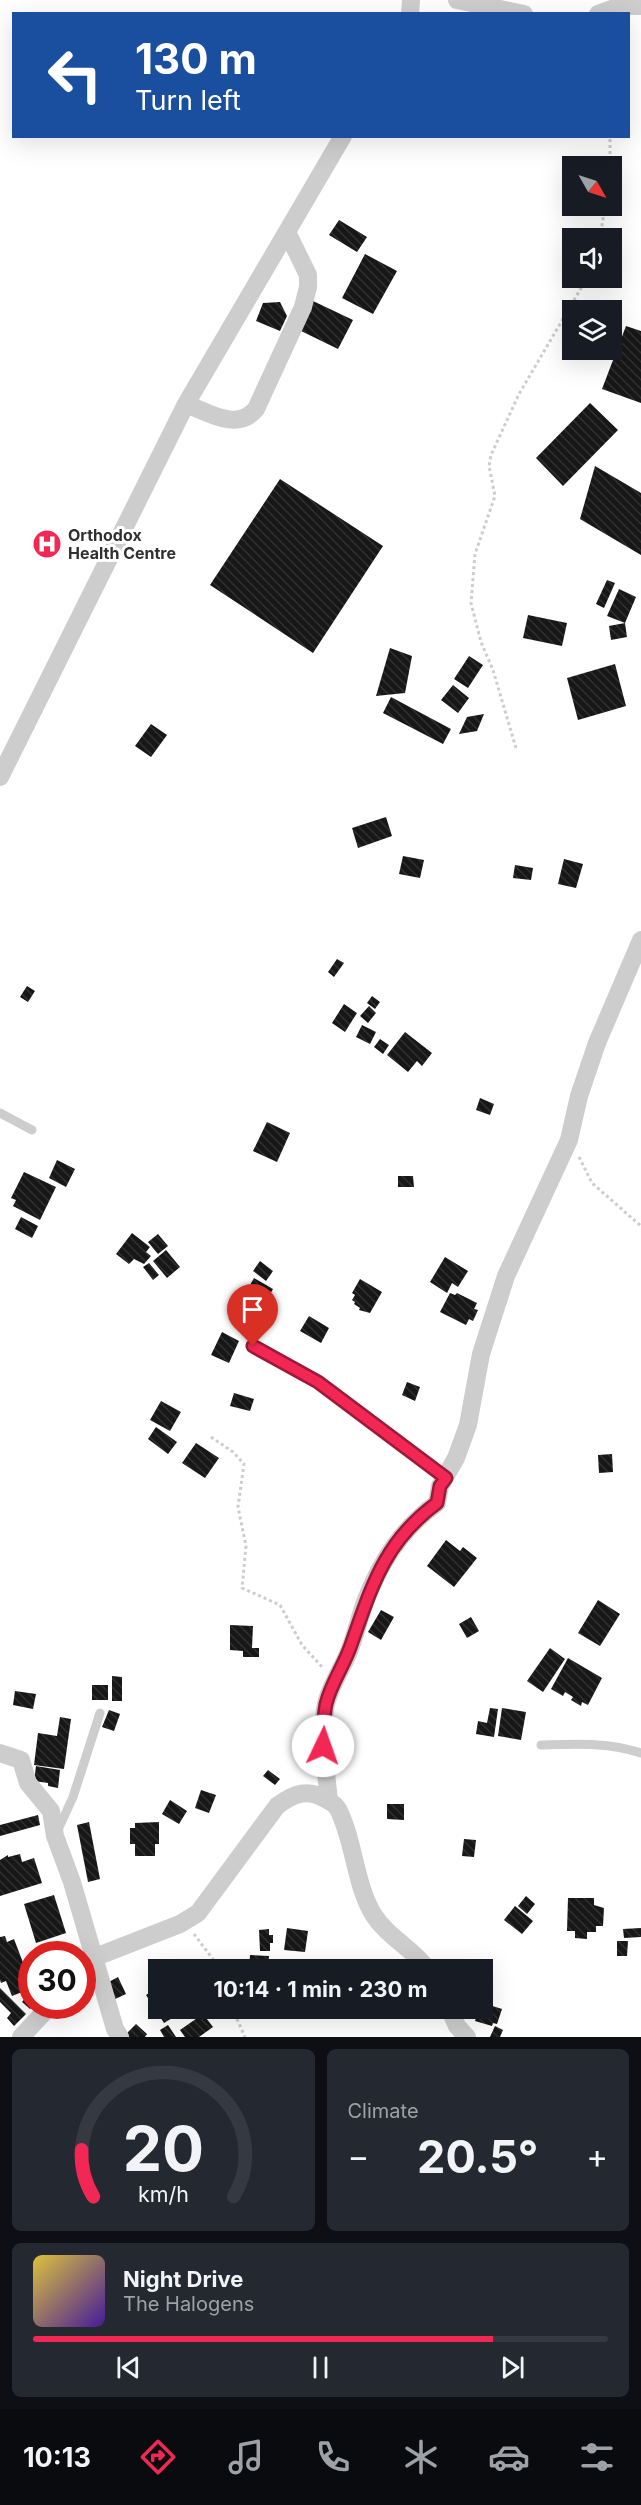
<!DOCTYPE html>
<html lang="en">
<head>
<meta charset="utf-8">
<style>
  :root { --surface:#171b24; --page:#242831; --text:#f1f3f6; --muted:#9ea1a6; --line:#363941; --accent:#f22754 }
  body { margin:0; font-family:Inter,sans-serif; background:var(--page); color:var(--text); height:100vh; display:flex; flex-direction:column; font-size:22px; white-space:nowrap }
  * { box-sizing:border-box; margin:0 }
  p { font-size:20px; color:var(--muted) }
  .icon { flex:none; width:33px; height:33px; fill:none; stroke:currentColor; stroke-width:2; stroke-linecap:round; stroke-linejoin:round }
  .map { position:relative; height:2037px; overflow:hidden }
  .sheet { display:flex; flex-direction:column; gap:12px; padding:12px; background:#0d0f14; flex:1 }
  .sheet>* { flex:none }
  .guide { position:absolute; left:12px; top:12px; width:618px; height:126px; border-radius:0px; box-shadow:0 6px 24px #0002; background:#1a4fa0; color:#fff; overflow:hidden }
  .needle { width:39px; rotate:129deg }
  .controls { position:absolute; left:562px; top:156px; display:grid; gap:12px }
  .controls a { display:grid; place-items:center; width:60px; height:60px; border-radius:0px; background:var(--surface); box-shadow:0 6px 24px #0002; font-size:30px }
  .speed { position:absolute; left:18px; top:1941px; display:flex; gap:12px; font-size:30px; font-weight:700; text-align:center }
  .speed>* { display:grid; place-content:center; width:78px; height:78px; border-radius:50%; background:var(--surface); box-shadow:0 6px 24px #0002; line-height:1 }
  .speed .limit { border:9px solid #d22; background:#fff; color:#111 }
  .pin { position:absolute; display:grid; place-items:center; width:51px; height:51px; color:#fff; margin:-62px -26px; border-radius:50% 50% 50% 0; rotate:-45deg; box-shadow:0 0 6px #0007 }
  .pin .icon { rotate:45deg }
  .me { position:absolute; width:66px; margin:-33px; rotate:3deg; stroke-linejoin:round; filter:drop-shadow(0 0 4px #0008) }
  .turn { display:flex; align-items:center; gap:21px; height:126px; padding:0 24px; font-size:27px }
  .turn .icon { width:78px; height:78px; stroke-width:2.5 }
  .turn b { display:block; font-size:42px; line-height:51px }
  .big { font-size:45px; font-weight:700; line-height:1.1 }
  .sheet .widget { flex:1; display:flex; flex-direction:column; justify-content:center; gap:9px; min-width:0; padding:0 21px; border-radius:9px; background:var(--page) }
  .sheet .dial { align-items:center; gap:0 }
  .dial svg { height:156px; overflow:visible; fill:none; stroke:var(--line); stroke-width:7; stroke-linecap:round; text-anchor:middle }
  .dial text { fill:var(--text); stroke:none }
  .song { display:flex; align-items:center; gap:18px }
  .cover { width:72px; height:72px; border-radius:9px; background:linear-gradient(135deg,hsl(50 70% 55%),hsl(260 70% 35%)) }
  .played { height:6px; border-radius:3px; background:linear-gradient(90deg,var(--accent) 80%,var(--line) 80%) }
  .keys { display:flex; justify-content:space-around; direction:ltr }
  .heat { display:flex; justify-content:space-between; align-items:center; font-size:33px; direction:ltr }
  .sheet .tiles { flex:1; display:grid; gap:12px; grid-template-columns:1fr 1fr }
  .widget:last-child { grid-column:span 2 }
  .trip { position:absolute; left:148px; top:1959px; width:345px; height:60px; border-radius:0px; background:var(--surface); box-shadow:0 6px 24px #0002; font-weight:700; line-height:60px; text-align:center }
  .menu { display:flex; height:96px; justify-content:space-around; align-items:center; background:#090b0e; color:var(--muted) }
  .menu .icon { width:42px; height:42px }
  .menu .current { color:var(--accent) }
  .menu b { font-size:27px; color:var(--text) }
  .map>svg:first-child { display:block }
</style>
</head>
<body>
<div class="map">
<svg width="641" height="2037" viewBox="0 0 641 2037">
  <defs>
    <pattern id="building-back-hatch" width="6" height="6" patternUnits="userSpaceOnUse" patternTransform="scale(1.5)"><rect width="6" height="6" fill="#171717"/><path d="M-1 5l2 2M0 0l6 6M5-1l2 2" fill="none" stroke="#303030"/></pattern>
  </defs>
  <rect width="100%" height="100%" fill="#fff"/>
  <path fill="url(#building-back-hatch)" d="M339,220l28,17 -10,15 -28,-17z
    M365,254l32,17 -24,43 -31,-16z
    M313,301l40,19 -15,29 -39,-19z
    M280,302l7,14 -7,15 -24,-10 7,-18z
    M626,326l15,5v72l-39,-14z
    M590,403l28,27 -55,56 -27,-28z
    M595,466l46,27v62l-61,-36z
    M280,479l103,67 -70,107 -103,-68z
    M607,580l8,3 -11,25 -8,-4z
    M619,589l17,8 -11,26 -18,-7z
    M528,615l39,8 -5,23 -39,-8z
    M625,623l2,14 -16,3 -2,-14z
    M390,648l22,8 -7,37 -29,3z
    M469,656l14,9 -15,23 -14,-9z
    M615,664l11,42 -48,14 -11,-42z
    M453,685l16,13 -11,15 -17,-13z
    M391,697l60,32 -8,15 -60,-31z
    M484,714l-7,17 -18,3 8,-17z
    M151,724l16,11 -16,22 -16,-11z
    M386,817l6,19 -34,12 -6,-20z
    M403,856l21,4 -4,18 -21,-4z
    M564,859l19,5 -7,24 -18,-4z
    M515,865l18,3 -2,12 -18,-2z
    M337,959l7,4 -10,14 -6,-5z
    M27,986l8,5 -7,11 -8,-5z
    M372,996l8,6 -5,7 -8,-6z
    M344,1004l13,9 -12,19 -13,-9z
    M369,1006l7,7 -8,10 -8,-7z
    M362,1025l14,7 -6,12 -14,-7z
    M405,1032l27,21 -10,13 -5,-5 -9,11 -21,-17z
    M380,1039l9,6 -6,9 -9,-7z
    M480,1098l14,6 -4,11 -14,-5z
    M267,1122l23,11 -13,29 -24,-11z
    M57,1160l18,9 -9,18 -17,-9z
    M24,1172l32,15 -16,33 -27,-14 3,-6 -5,-2z
    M398,1176h15l1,11h-16z
    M21,1217l17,9 -6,12 -17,-9z
    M132,1233l18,14 -4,5 5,4 -7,8 -10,-5 -5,5 -13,-10z
    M158,1234l10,12 -10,8 -10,-12z
    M166,1250l14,17 -13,11 -14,-17z
    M445,1257l23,14 -10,16 -6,-4 -5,10 -17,-11z
    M260,1261l13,10 -7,10 -13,-10z
    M149,1263l10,12 -6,5 -10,-13z
    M254,1278l19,11 -12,21 -19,-11z
    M360,1279l22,13 -12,21 -11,-3 1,-2 -6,-4 1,-2 -3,-2 3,-5 -3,-2z
    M450,1293l5,2 2,-2 20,10 -3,6 4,1 -5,11 -4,-2 -3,6 -26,-13z
    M309,1316l20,12 -8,15 -21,-12z
    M222,1332l17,9 -10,22 -18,-8z
    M407,1382l13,5 -5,14 -13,-6z
    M234,1393l20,6 -4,12 -20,-5z
    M161,1401l20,11 -11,19 -20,-11z
    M156,1427l21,15 -9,12 -20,-15z
    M196,1443l23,15 -14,20 -23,-15z
    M612,1454l1,18 -14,1 -1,-18z
    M446,1540l14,11 3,-4 14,11 -23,29 -27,-21z
    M598,1600l22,14 -20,32 -22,-13z
    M381,1610l13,7 -13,23 -13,-8z
    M471,1617l8,14 -12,7 -8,-14z
    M230,1625l23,1 -1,22h7v9h-16v-6l-13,-1z
    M550,1648l15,11 -22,33 -16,-11z
    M568,1658l34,20 -14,27 -6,-3 -1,4 -10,-6 2,-3 -8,-5 -2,4 -12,-7z
    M112,1676l10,1v24h-10z
    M92,1685h16v15h-16z
    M15,1691l21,3 -3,15 -20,-4z
    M490,1708l8,1 -4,28 -18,-3 2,-13 9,2z
    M502,1708l24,4 -5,28 -23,-4z
    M109,1710l11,4 -6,17 -12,-4z
    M60,1717l11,2 -7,50 -30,-4 4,-32 19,3z
    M36,1766l24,4 -2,18 -10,-2v-3l-14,-2z
    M268,1770l12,9 -5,6 -12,-9z
    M201,1790l15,5 -7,18 -14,-5z
    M170,1800l17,11 -8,13 -17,-10z
    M387,1804h17v16l-17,-1z
    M38,1815l2,10 -40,11v-11z
    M89,1822l11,57 -12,3 -11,-57z
    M159,1822v22h-4v12h-20v-12h-5v-16h5v-5z
    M464,1839l12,1 -2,17 -12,-1z
    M20,1854l2,8 12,-4 8,25 -42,13v-36l8,-5v2z
    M54,1895l12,38 -30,10 -12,-39z
    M526,1896l9,8 -8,10 -9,-8z
    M568,1898h26v7l10,3 -1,18h-7v6h-9v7l-12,-1v-7h-8z
    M515,1906l18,15 -11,13 -18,-14z
    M287,1928l21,3 -3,21 -21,-2z
    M641,1928v9l-17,1 -1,-9z
    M269,1929v6h4v8h-3v8h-10l-1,-21z
    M5,1936l2,6 7,-3 13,34 -6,2 6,15 -15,6 -6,-15 -5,2 -1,-3v-43z
    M617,1941h11l-1,15h-10z
    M250,1955l19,1 -1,14h-19z
    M118,1977l8,17 -13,6 -8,-16z
    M0,1988l26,26 -12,12 -7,-8 4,-5 -11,-11z
    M157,1988l2,20h35l-5,4 -2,-3 -23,14 -18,-28z
    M32,1990v16h1l-3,3 -8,-7z
    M483,2003l19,6 -5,15 -4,-1 -1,3 -17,-5 4,-13h4z
    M203,2014l10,13 -14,10h-14l-5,-7z
    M136,2024l11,10 -2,3h-22z
    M168,2025l8,12h-12l-4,-7z
    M495,2026l8,4 -3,7h-10z"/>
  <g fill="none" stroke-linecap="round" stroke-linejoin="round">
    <path stroke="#cdcdcd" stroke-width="3" stroke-dasharray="3 3" stroke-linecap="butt" d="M610,166v-30
      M600,238l5,-32
      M516,748l-23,-78 -12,-28 -10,-39 4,-49 20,-58 -6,-30 2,-11 28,-61 68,-116
      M579,1157l13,26 49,43
      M211,1437l22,15 11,12 -6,43 8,39 -4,42 38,17 22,40 22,24
      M194,1934l21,28 2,8
      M232,2008l13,29"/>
    <path stroke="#cdcdcd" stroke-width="9" d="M0,1113l32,17
      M253,1346l65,36 128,96
      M541,1745c34,-1 67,-3 100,8
      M57,1832l16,-35 27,-84"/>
    <path stroke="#cdcdcd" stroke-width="18" d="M457,0l67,14
      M410,14l1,-14
      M598,14l22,-8h21
      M186,404c22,8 51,28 70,5l47,-102 5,-20v-12l-21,-43
      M0,777l186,-373 157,-268
      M0,1753l21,7 7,23 23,28 4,25 17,46 43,147 5,8
      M329,1801c-3,-31 -8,-61 -4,-92 3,-19 15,-37 23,-55 7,-17 11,-35 17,-52 16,-42 37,-73 72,-99l3,-17 16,-28 12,-33 13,-71 25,-78 63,-136 10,-44 18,-53 44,-103
      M82,1970l11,-12 87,-34 18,-11 79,-107c17,-13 31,-18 50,-6 4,2 9,5 11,9 16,31 17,75 35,105 15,24 40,34 55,56
      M449,2008l8,18 10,11
      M21,2037l29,-31"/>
  </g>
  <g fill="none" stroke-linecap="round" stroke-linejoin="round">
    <g stroke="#9d1937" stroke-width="15">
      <path id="route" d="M253,1346l65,36 128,96 -6,8 -3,17c-53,39 -65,83 -86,142 -7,21 -20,38 -25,59 -3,14 -2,28 -3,42"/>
    </g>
    <use href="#route" stroke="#f22754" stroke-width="10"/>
  </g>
  <defs>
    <g id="hospital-disc" transform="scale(1.5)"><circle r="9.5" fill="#f22754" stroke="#fff"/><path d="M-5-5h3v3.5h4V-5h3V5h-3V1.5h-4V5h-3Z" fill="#fff"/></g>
  </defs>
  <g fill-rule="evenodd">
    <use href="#hospital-disc" x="47" y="544"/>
  </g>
  <g text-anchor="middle" stroke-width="6" stroke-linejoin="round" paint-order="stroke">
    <g font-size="16" font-weight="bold" fill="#303030" stroke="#fff" text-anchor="start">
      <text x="68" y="541">Orthodox<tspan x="68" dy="18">Health Centre</tspan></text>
    </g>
  </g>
</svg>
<div class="controls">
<a><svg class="needle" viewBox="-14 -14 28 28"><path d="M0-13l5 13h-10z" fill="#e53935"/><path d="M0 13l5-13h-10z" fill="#9ea1a6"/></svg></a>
<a><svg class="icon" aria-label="sound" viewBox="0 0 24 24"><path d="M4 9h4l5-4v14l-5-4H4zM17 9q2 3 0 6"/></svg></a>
<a><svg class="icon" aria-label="layers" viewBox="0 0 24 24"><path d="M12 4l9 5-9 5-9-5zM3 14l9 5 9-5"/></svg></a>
</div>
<div class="speed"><div class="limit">30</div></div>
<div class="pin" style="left:253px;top:1346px;background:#d93025"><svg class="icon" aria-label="arrive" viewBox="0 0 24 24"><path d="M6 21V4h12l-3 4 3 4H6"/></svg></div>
<svg class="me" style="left:323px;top:1746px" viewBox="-20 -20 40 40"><circle r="19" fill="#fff"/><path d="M0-13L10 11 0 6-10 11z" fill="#f22754"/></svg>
<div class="trip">10:14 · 1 min · 230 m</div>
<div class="guide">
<div class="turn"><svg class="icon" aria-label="left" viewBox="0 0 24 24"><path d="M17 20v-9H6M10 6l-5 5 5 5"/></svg><div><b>130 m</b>Turn left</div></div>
</div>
</div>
<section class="sheet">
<div class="tiles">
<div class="widget dial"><svg viewBox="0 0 100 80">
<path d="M14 69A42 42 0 1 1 86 69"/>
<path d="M14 69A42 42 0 0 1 8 45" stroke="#f22754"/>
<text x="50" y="56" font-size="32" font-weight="700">20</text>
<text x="50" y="72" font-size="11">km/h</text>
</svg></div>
<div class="widget"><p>Climate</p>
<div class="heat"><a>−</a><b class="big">20.5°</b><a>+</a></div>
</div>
<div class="widget">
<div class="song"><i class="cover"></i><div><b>Night Drive</b><p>The Halogens</p></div></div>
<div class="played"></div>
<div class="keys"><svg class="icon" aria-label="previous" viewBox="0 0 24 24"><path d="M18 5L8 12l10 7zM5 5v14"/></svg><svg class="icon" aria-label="pause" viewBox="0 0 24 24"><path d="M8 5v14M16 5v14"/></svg><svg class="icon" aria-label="next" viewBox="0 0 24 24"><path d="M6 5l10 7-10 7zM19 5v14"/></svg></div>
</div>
</div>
</section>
<nav class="menu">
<b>10:13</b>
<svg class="icon current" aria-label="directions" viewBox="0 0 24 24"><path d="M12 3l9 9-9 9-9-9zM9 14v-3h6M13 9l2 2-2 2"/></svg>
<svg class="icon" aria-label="music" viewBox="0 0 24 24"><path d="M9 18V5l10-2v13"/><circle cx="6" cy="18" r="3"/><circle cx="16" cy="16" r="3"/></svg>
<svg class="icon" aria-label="phone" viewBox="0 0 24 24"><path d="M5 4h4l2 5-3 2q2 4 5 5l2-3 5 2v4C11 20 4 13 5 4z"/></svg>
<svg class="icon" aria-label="climate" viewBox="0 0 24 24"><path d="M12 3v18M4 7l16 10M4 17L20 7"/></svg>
<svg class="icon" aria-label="car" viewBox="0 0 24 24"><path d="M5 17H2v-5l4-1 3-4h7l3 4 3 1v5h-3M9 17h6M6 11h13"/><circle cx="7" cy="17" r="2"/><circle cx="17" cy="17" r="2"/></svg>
<svg class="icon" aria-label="filters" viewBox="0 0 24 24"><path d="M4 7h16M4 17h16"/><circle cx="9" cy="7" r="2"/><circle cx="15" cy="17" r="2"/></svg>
</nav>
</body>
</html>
